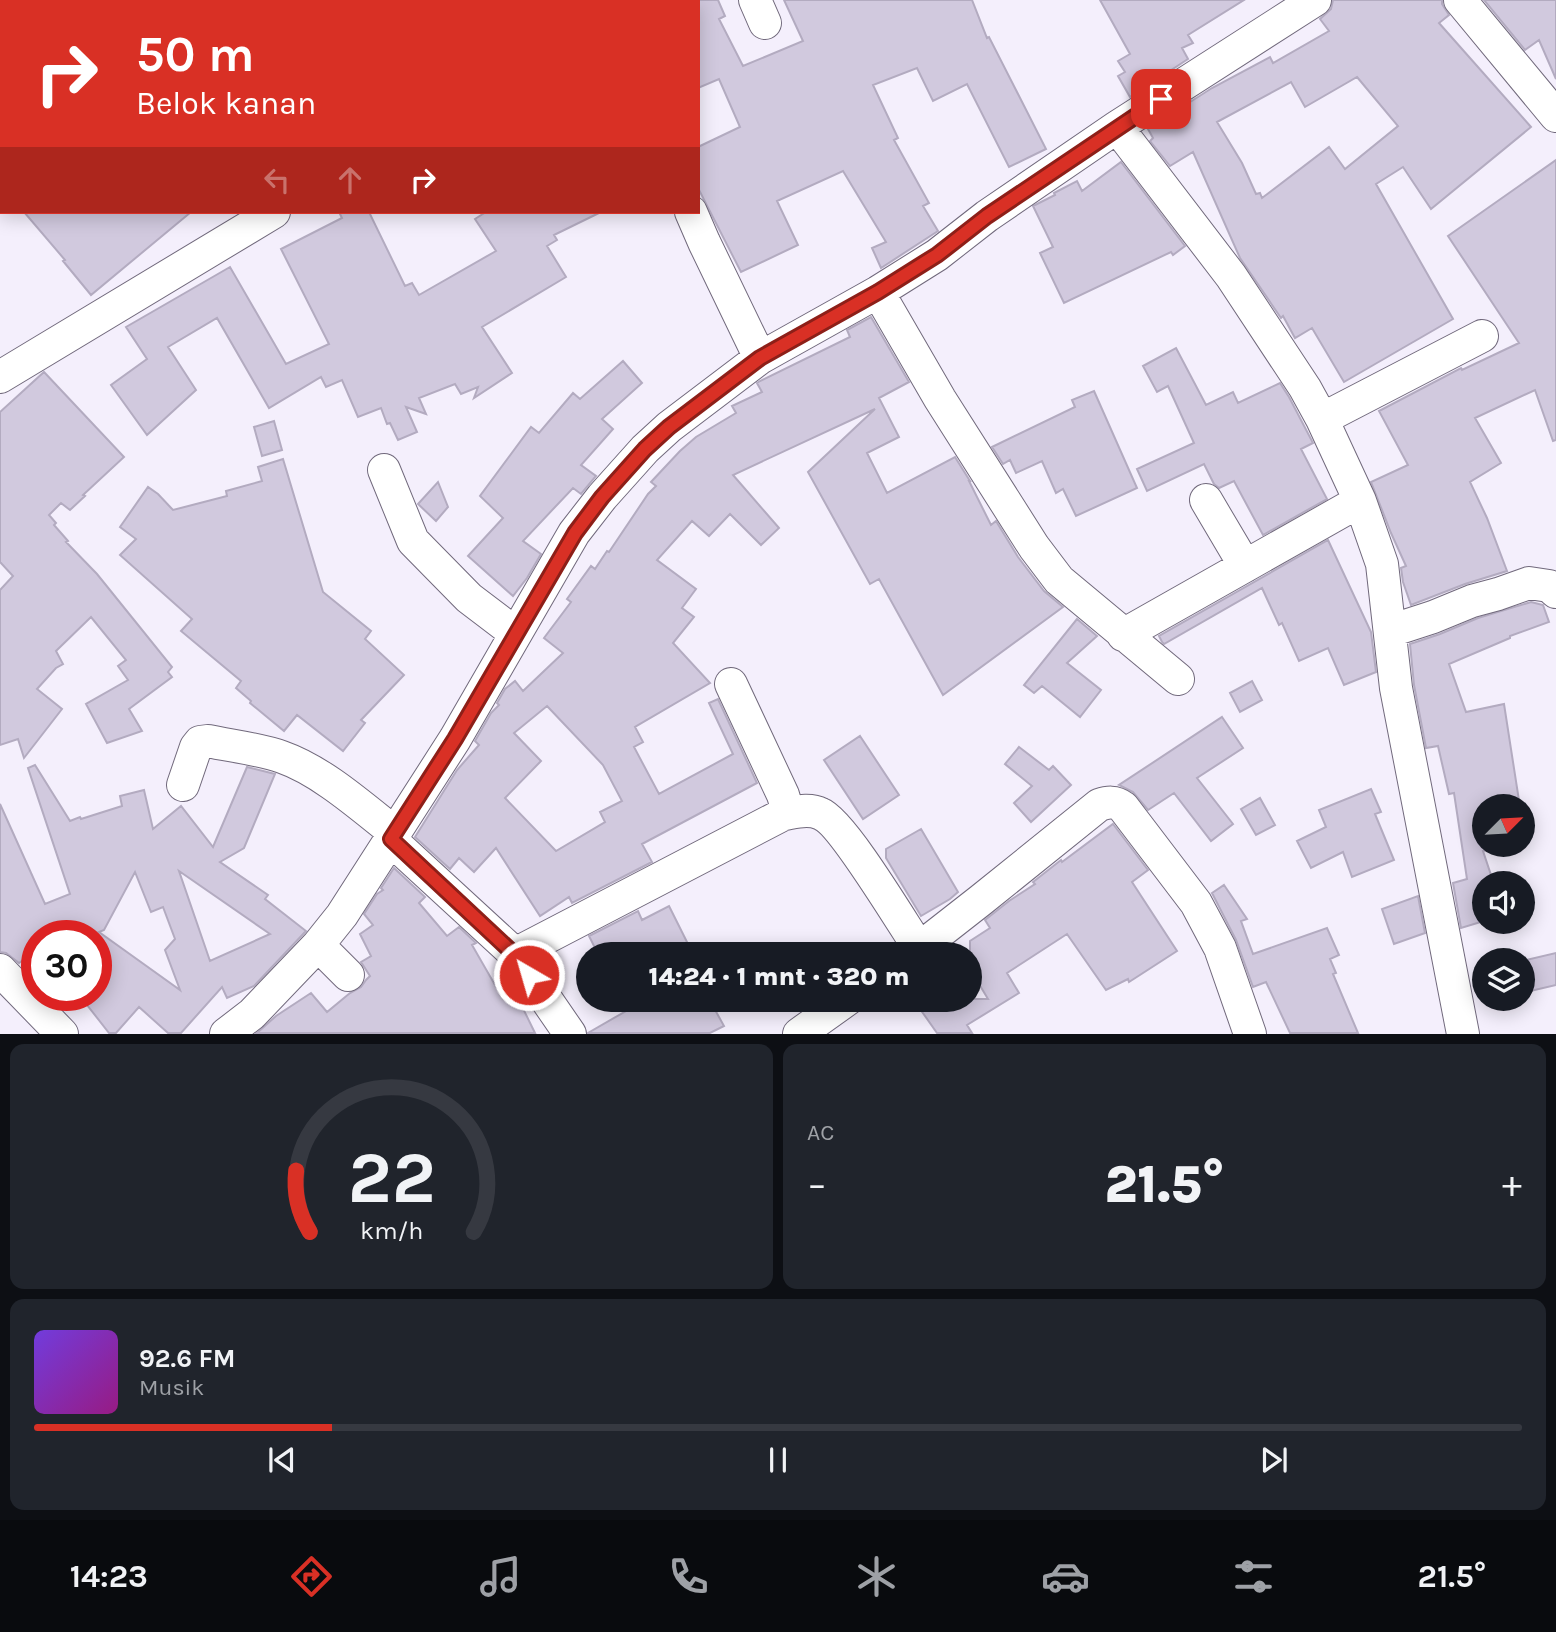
<!DOCTYPE html>
<html lang="id">
<head>
<meta charset="utf-8">
<style>
  :root { --surface:#171b24; --page:#20242c; --text:#f1f3f6; --muted:#9ea1a6; --line:#363941; --accent:#d93025 }
  body { margin:0; font-family:Karla,sans-serif; background:var(--page); color:var(--text); height:100vh; display:flex; flex-direction:column; font-size:26px; white-space:nowrap }
  * { box-sizing:border-box; margin:0 }
  p { font-size:23px; color:var(--muted) }
  .icon { flex:none; width:38px; height:38px; fill:none; stroke:currentColor; stroke-width:2; stroke-linecap:round; stroke-linejoin:round }
  .map { position:relative; height:1034px; overflow:hidden }
  .sheet { display:flex; flex-direction:column; gap:10px; padding:10px; background:#0d0f14; flex:1 }
  .sheet>* { flex:none }
  .banner { position:absolute; left:0px; top:0px; width:700px; height:214px; box-shadow:0 4px 18px #0003; background:#d93025; color:#fff; overflow:hidden }
  .needle { width:46px; rotate:66deg }
  .buttons { position:absolute; left:1472px; top:794px; display:grid; gap:14px }
  .buttons a { display:grid; place-items:center; width:63px; height:63px; border-radius:50%; background:var(--surface); box-shadow:0 4px 18px #0003; font-size:35px }
  .speed { position:absolute; left:21px; top:920px; display:flex; gap:14px; font-size:35px; font-weight:700; text-align:center }
  .speed>* { display:grid; place-content:center; width:91px; height:91px; border-radius:50%; background:var(--surface); box-shadow:0 4px 18px #0003; line-height:1 }
  .speed .limit { border:10px solid #d22; background:#fff; color:#111 }
  .pin { position:absolute; display:grid; place-items:center; width:60px; height:60px; color:#fff; margin:-30px; border-radius:14px; box-shadow:0 4px 10px #0006 }
  .me { position:absolute; width:77px; margin:-38px; rotate:322deg; stroke-linejoin:round; filter:drop-shadow(0 0 5px #0008) }
  .turn { display:flex; align-items:center; gap:24px; height:147px; padding:0 21px; font-size:32px }
  .turn .icon { width:91px; height:91px; stroke-width:2.5 }
  .turn b { display:block; font-size:49px; line-height:60px }
  .lanes { display:flex; align-items:center; height:66px; padding:0 21px; background:#0003; justify-content:center; gap:35px; direction:ltr }
  .lanes .off { opacity:.35 }
  .big { font-size:52px; font-weight:800; line-height:1.1 }
  .sheet .widget { flex:1; display:flex; flex-direction:column; justify-content:center; gap:10px; min-width:0; padding:0 24px; border-radius:14px; background:var(--page) }
  .sheet .dial { align-items:center; gap:0 }
  .dial svg { height:182px; overflow:visible; fill:none; stroke:var(--line); stroke-width:7; stroke-linecap:round; text-anchor:middle }
  .dial text { fill:var(--text); stroke:none }
  .song { display:flex; align-items:center; gap:21px }
  .cover { width:84px; height:84px; border-radius:10px; background:linear-gradient(135deg,hsl(260 70% 55%),hsl(310 70% 35%)) }
  .played { height:7px; border-radius:4px; background:linear-gradient(90deg,var(--accent) 20%,var(--line) 20%) }
  .keys { display:flex; justify-content:space-around; direction:ltr }
  .heat { display:flex; justify-content:space-between; align-items:center; font-size:38px; direction:ltr }
  .sheet .tiles { flex:1; display:grid; gap:10px; grid-template-columns:1fr 1fr }
  .widget:last-child { grid-column:span 2 }
  .trip { position:absolute; left:576px; top:942px; width:406px; height:70px; border-radius:35px; background:var(--surface); box-shadow:0 4px 18px #0003; font-weight:800; line-height:70px; text-align:center }
  .dock { display:flex; height:112px; justify-content:space-around; align-items:center; background:#090b0e; color:var(--muted) }
  .dock .icon { width:49px; height:49px }
  .dock .on { color:var(--accent) }
  .dock b { font-size:32px; color:var(--text) }
  .map>svg:first-child { display:block }
</style>
</head>
<body>
<div class="map">
<svg width="1556" height="1034" viewBox="0 0 1556 1034">
  <rect width="100%" height="100%" fill="#f4effc"/>
  <path fill="#d1c9de" stroke="#b3abc0" stroke-width="2" fill-rule="evenodd" d="M698,0h20l7,16 -6,3 24,47 60,-25 -19,-41h188l15,38 2,-1 57,112 -37,18 -42,-83 -34,17 -16,-33 -44,17 25,53 -4,2 35,63 -6,3 15,25 -57,37 -9,-20 14,-6 -43,-71 -66,30 21,44 -57,27 -43,-84v-41l42,-20 -21,-48 -21,9z
    M1100,0h144l-56,35 5,8 -11,5 6,11 -58,38 -12,-21 7,-4 -7,-11 12,-7z
    M1333,0h109v4l7,11 -10,8 92,104 -100,82 -28,-42 -27,17 77,135 -109,63 -32,-54 -17,10 -12,-22 -2,2 -41,-60 -47,-106 -23,14 -20,-25 3,-3 -5,-9 64,-41 58,-31 3,6 56,-32 -9,-12 11,-10zM1357,77l41,49 -53,43 -16,-22 -67,51 -2,-5 -4,1 -14,-31 -25,-41 74,-40 14,25z
    M1484,0h72v79l-17,-39 -14,10z
    M1556,160v280l-3,1 -18,-51 -60,28 26,45 -31,19 17,36 20,53 -42,13 -54,21 -8,-23 -2,-14 5,-2 -15,-33 -20,-51 37,-17 -29,-54 82,-43 1,2 57,-27 -71,-107z
    M1121,162l64,84 -12,9 -2,-3 -107,51 -24,-50 13,-6 -20,-41 22,-11 -1,-2 23,-12 5,10z
    M24,212h167l-100,83 -28,-34 2,-1z
    M339,212h30l36,74 7,-3 7,12 77,-44 -21,-32 11,-7h115l-47,23 3,5 -10,6 19,31 -84,50 30,46 -38,25 4,-11 -17,7 -6,-10 -36,14 7,16 -20,-7 11,25 -19,8 -8,-17 -3,1 -6,-16 -23,9 -16,-37 -16,7 -5,-10 -52,31 -52,-90 -49,29 28,43 -49,45 -36,-50 36,-26 -21,-32 104,-60 56,97 43,-20 -48,-95 61,-31z
    M871,317l38,65 -30,16 20,39 -32,16 20,40 68,-36 15,24h-1l22,44 5,-4 22,36 26,34 19,16 -120,88 -64,-116 -9,5 -62,-112 67,-63 -142,66 46,53 -18,17 -31,-31 -21,22 -17,-15 -35,39 39,29 -14,19 12,9 -21,26 37,40 -75,44 8,15 -9,5 25,47 74,-40 -24,-51 9,-4 39,84 -115,61 10,18 -80,41 -3,-6 -29,19 -44,-68 -22,24 -15,-14 -9,11 -35,-32 42,-67 22,-25 -4,-4 16,-28 8,-8 -2,-2 8,-14 10,-8 8,10 40,-38 -19,-15 27,-36 -4,-3 24,-33 4,3 12,-18 2,1 39,-58 8,-8 -5,-4 29,-31 16,-14 40,-24 -4,-7 30,-14 -5,-9 3,-2 90,-44 -3,-7zM547,706l56,59 19,36 -22,11 5,10 -49,29 -51,-53 36,-37 -27,-28z
    M1176,348l30,57 27,-13 5,11 42,-20 9,14 24,46 -12,6 26,50 -64,36 -29,-54 -15,7 -5,-4 -10,-20 -57,27 -10,-22 57,-26 -26,-57 -11,6 -14,-26z
    M623,361l19,22 -40,36 11,10 -32,36 15,11 -15,18 -8,-6 -50,53 18,13 -14,24 -14,18 -45,-40 35,-38 -23,-22 51,-69 8,6 34,-40 7,6z
    M44,372l80,85 -41,38 2,1 -15,14 -9,-7 -12,12 7,8 -2,2 14,16 -2,1 31,32 75,93 -4,5 4,5 -43,32 13,22 -35,12 -21,-39 42,-24 -10,-14 8,-6 -35,-43 -35,34 7,13 -7,4 -19,21 25,20 -38,49 -6,-19 -18,6v-155l13,-14 -13,-14v-150z
    M1094,391l43,97 -61,28 -13,-27 -7,4 -14,-32 -26,12 -6,-13 -7,4 -11,-17 83,-40 -3,-7z
    M274,421l8,29 -20,6 -8,-29z
    M283,459l40,133 48,39 -6,8 39,36 -43,45 4,3 -22,28 -46,-36 -13,16 -34,-28 1,-2 -15,-13 5,-7 -60,-50 11,-12 -72,-64 16,-16 -16,-12 28,-40 10,7 15,16 54,-14 -1,-5 36,-10 -4,-14z
    M438,482l10,25 -12,14 -18,-17z
    M1328,540l43,92 5,40 -32,13 -16,-37 -29,13 -17,-38 -3,2 -17,-37 -98,56 -2,-2 -3,-6z
    M1531,602l12,3 6,17 -39,14v2l-61,26 17,48 38,-8 16,103h-36v38h35l-36,6 11,33h-10v37l-23,7 -8,-45 14,-4 -13,-86 -5,1 -11,-48 -12,2 -12,-63 -4,-41 30,-10 38,-16z
    M1077,619l20,17 -30,27 34,27 -21,27 -38,-31 -8,7 -10,-8z
    M1252,681l10,19 -22,12 -10,-19z
    M1222,717l21,31 -46,30 36,46 -22,17 -37,-48 -26,17 -15,-18 -14,-7z
    M860,736l39,59 -36,24 -39,-59z
    M1019,747l30,23 4,-4 18,19 -40,37 -17,-19 18,-17 -27,-22z
    M35,765l35,56 10,-4 1,2 41,-13 -2,-10 24,-6 9,39 28,-23 32,41 34,-80 28,7 -31,74 -24,14 48,33 -3,4 41,32 -52,55 -27,12 -5,-11 -41,46h-13l-29,-26 -23,26h-7l-29,-37h16v-63l-9,3h-23l-3,-4 -5,4h-19v14l-18,13 -13,-10 -6,-1v-148l45,100 25,-10 -42,-126zM179,871l91,63 -60,27zM135,872l16,40 12,-5 12,32 -10,11 15,40 -81,-58 5,-2z
    M1371,789l10,23 -6,2 19,46 -42,17 -9,-25 -32,16 -14,-27 29,-14 -7,-17z
    M1260,798l15,27 -19,10 -15,-26z
    M1113,824l35,46 -16,12 45,69 -48,31 -1,-3 -22,11 -39,-56 -60,39 12,20 -52,32 5,8h-35l-24,-34h75l-18,-30v-28l20,-13 -5,-8 24,-19 26,-17 -2,-2 28,-22 1,2z
    M921,829l37,63 -8,7 -29,17 -35,-58v-9z
    M394,868l31,29 -6,6 28,33 12,-9 17,16 -4,2 27,47 13,-6 23,47h-278l19,-17 35,-23 16,19 23,-19 11,-6 5,-7 4,-4 -9,-14 10,-6 -11,-22 13,-9 -9,-11 13,-20 6,-4 -2,-2z
    M1224,885l23,34 -6,2 12,33 74,-26 12,27 -9,4 6,14 -3,1 25,59h-68l-24,-51 -13,5 -17,-47 -24,-47z
    M1418,896l7,37 -31,11 -12,-35z
    M669,906l24,48h-95l-9,-18 49,-25 4,9z
    M1556,953v32l-34,8v-32z
    M621,999h88l15,27 -14,7h-122l38,-22z"/>
  <g fill="none" stroke-linecap="round" stroke-linejoin="round">
    <g stroke="#71697c" stroke-width="34">
      <path id="minor" d="M611,0v2
        M755,0l10,23
        M1460,0l96,116
        M1117,127l114,149 74,112 17,31 38,82 22,63 14,124 67,346
        M691,212l13,30 56,116
        M878,292l62,107 94,148 25,33 119,99
        M0,377l274,-165
        M1322,419l160,-83
        M384,470l29,71 56,57 46,35
        M1206,500l39,66
        M1390,631l43,-14 39,-16 26,-7 31,-11 20,3 7,6
        M1123,635l237,-134
        M183,785l13,-38 4,-5 8,-1c24,5 51,8 74,16 40,14 80,50 113,76
        M784,814c12,-2 25,-6 37,0 21,8 82,110 98,134
        M391,840l124,114 269,-140 2,-9 -3,-10 -52,-111
        M515,954l55,80
        M912,954l69,-54 118,-95c9,-3 16,-4 24,2l73,96 24,45 30,86
        M0,970l62,64
        M348,975l-30,-30 24,-30 113,-176 119,-206 28,-36 43,-48 24,-22 91,-69 118,-66 59,-37 50,-39 130,-89 198,-127
        M226,1034l26,-20 66,-69
        M799,1034l49,-35"/>
    </g>
    <use href="#minor" stroke="#fff" stroke-width="32"/>
  </g>
  <g fill="none" stroke-linecap="round" stroke-linejoin="round">
    <g stroke="#8d1f18" stroke-width="18">
      <path id="route" d="M529,975l-15,-21 -123,-115 64,-100 120,-206 27,-36 43,-48 24,-22 91,-69 118,-66 59,-37 50,-39 174,-117"/>
    </g>
    <use href="#route" stroke="#d93025" stroke-width="12"/>
  </g>
</svg>
<div class="buttons">
<a><svg class="needle" viewBox="-14 -14 28 28"><path d="M0-13l5 13h-10z" fill="#e53935"/><path d="M0 13l5-13h-10z" fill="#9ea1a6"/></svg></a>
<a><svg class="icon" aria-label="sound" viewBox="0 0 24 24"><path d="M4 9h4l5-4v14l-5-4H4zM17 9q2 3 0 6"/></svg></a>
<a><svg class="icon" aria-label="layers" viewBox="0 0 24 24"><path d="M12 4l9 5-9 5-9-5zM3 14l9 5 9-5"/></svg></a>
</div>
<div class="speed"><div class="limit">30</div></div>
<div class="pin" style="left:1161px;top:99px;background:#d93025"><svg class="icon" aria-label="arrive" viewBox="0 0 24 24"><path d="M6 21V4h12l-3 4 3 4H6"/></svg></div>
<svg class="me" style="left:529px;top:975px" viewBox="-20 -20 40 40"><circle r="17" fill="#d93025" stroke="#fff" stroke-width="3"/><path d="M0-11L8 9 0 5-8 9z" fill="#fff"/></svg>
<div class="trip">14:24 · 1 mnt · 320 m</div>
<div class="banner">
<div class="turn"><svg class="icon" aria-label="right" viewBox="0 0 24 24"><path d="M7 20v-9h11M14 6l5 5-5 5"/></svg><div><b>50 m</b>Belok kanan</div></div>
<div class="lanes"><svg class="icon off" aria-label="left" viewBox="0 0 24 24"><path d="M17 20v-9H6M10 6l-5 5 5 5"/></svg><svg class="icon off" aria-label="ahead" viewBox="0 0 24 24"><path d="M12 20V5M6 11l6-6 6 6"/></svg><svg class="icon" aria-label="right" viewBox="0 0 24 24"><path d="M7 20v-9h11M14 6l5 5-5 5"/></svg></div>
</div>
</div>
<section class="sheet">
<div class="tiles">
<div class="widget dial"><svg viewBox="0 0 100 80">
<path d="M14 69A42 42 0 1 1 86 69"/>
<path d="M14 69A42 42 0 0 1 8 42" stroke="#d93025"/>
<text x="50" y="56" font-size="32" font-weight="700">22</text>
<text x="50" y="72" font-size="11">km/h</text>
</svg></div>
<div class="widget"><p>AC</p>
<div class="heat"><a>−</a><b class="big">21.5°</b><a>+</a></div>
</div>
<div class="widget">
<div class="song"><i class="cover"></i><div><b>92.6 FM</b><p>Musik</p></div></div>
<div class="played"></div>
<div class="keys"><svg class="icon" aria-label="previous" viewBox="0 0 24 24"><path d="M18 5L8 12l10 7zM5 5v14"/></svg><svg class="icon" aria-label="pause" viewBox="0 0 24 24"><path d="M8 5v14M16 5v14"/></svg><svg class="icon" aria-label="next" viewBox="0 0 24 24"><path d="M6 5l10 7-10 7zM19 5v14"/></svg></div>
</div>
</div>
</section>
<nav class="dock">
<b>14:23</b>
<svg class="icon on" aria-label="directions" viewBox="0 0 24 24"><path d="M12 3l9 9-9 9-9-9zM9 14v-3h6M13 9l2 2-2 2"/></svg>
<svg class="icon" aria-label="music" viewBox="0 0 24 24"><path d="M9 18V5l10-2v13"/><circle cx="6" cy="18" r="3"/><circle cx="16" cy="16" r="3"/></svg>
<svg class="icon" aria-label="phone" viewBox="0 0 24 24"><path d="M5 4h4l2 5-3 2q2 4 5 5l2-3 5 2v4C11 20 4 13 5 4z"/></svg>
<svg class="icon" aria-label="climate" viewBox="0 0 24 24"><path d="M12 3v18M4 7l16 10M4 17L20 7"/></svg>
<svg class="icon" aria-label="car" viewBox="0 0 24 24"><path d="M5 17H2v-5l4-1 3-4h7l3 4 3 1v5h-3M9 17h6M6 11h13"/><circle cx="7" cy="17" r="2"/><circle cx="17" cy="17" r="2"/></svg>
<svg class="icon" aria-label="filters" viewBox="0 0 24 24"><path d="M4 7h16M4 17h16"/><circle cx="9" cy="7" r="2"/><circle cx="15" cy="17" r="2"/></svg>
<b>21.5°</b>
</nav>
</body>
</html>
